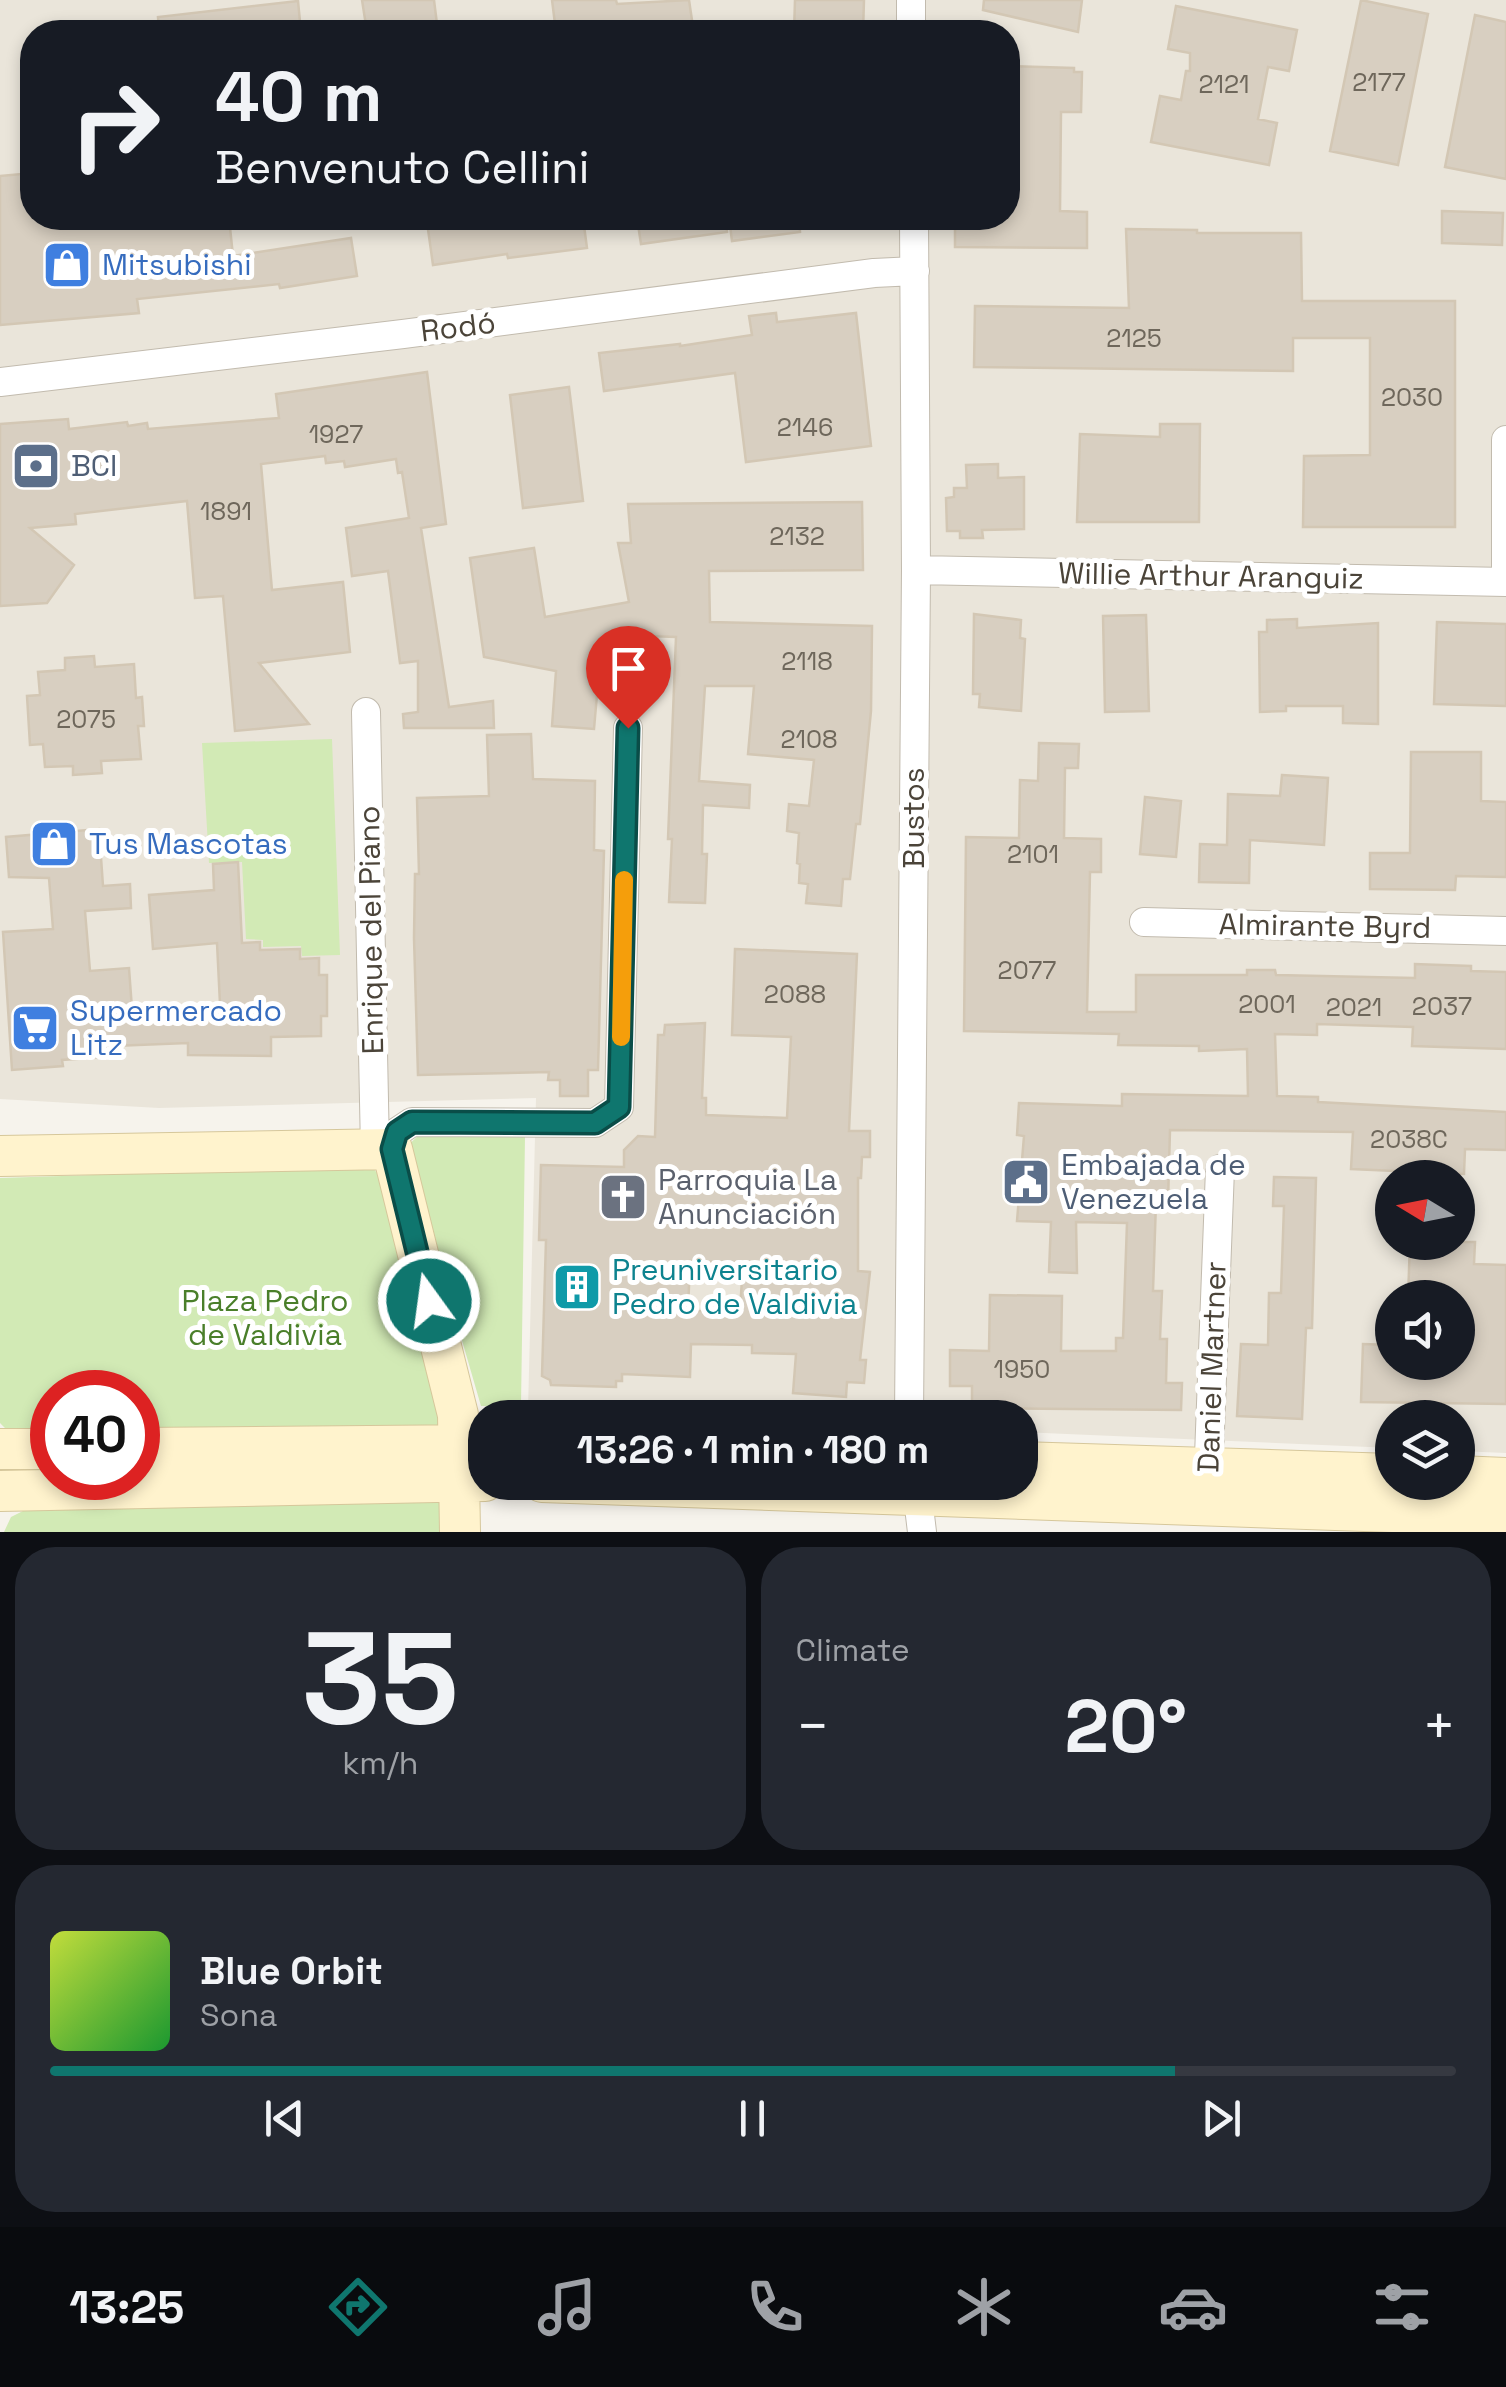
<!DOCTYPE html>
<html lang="en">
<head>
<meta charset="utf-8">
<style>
  :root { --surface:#171b24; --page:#242831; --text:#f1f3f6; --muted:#9ea1a6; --line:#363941; --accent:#0f766e }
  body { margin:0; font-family:"Space Grotesk",sans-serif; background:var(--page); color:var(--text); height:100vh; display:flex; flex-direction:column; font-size:38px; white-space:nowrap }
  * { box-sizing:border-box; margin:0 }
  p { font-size:32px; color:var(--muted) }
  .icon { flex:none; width:55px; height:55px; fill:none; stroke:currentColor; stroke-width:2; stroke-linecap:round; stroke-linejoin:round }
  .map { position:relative; height:1532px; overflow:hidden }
  .drawer { display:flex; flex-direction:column; gap:15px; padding:15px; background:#0d0f14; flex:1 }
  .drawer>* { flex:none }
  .banner { position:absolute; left:20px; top:20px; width:1000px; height:210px; border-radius:40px; box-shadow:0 5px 15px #0003; background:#171b24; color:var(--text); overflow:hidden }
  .needle { width:65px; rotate:280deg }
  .controls { position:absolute; left:1375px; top:1160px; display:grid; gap:20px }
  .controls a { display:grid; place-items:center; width:100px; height:100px; border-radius:50%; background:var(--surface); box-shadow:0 5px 15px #0003; font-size:50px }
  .speed { position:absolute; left:30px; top:1370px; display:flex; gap:20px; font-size:50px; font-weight:700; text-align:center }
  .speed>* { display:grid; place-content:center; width:130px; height:130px; border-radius:50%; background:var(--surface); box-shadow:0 5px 15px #0003; line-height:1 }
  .speed .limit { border:15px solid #d22; background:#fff; color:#111 }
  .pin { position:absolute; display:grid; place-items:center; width:85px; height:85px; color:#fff; margin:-102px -42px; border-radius:50% 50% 50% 0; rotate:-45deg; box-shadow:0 0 10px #0007 }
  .pin .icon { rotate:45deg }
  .me { position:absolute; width:110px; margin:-55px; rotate:346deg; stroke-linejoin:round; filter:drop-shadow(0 0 8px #0008) }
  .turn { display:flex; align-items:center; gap:35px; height:210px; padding:0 30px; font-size:45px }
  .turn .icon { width:130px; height:130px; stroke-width:2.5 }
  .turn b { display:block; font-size:70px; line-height:85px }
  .big { font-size:75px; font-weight:700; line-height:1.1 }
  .drawer .tile { flex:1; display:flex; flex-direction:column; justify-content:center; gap:15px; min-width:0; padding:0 35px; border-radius:40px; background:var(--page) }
  .drawer .dial { align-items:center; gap:0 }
  .dial b { font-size:130px; line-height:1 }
  .song { display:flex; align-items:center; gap:30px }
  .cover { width:120px; height:120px; border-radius:15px; background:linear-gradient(135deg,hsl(70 70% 55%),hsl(130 70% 35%)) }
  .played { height:10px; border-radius:5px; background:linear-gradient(90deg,var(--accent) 80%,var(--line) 80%) }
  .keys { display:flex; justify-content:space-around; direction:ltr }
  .heat { display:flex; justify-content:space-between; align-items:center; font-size:55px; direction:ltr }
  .drawer .tiles { flex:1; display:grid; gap:15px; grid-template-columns:1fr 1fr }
  .tile:last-child { grid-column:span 2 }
  .trip { position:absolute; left:468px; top:1400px; width:570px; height:100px; border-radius:40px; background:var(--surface); box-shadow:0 5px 15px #0003; font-weight:700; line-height:100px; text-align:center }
  .tab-bar { display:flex; height:160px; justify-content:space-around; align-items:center; background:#090b0e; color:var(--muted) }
  .tab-bar .icon { width:70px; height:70px }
  .tab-bar .selected { color:var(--accent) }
  .tab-bar b { font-size:45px; color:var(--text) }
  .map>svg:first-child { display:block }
</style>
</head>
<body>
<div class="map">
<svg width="1506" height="1532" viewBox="0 0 1506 1532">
  <rect width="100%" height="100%" fill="#f6f3ec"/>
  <path fill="#eae5da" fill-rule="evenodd" d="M0,0h1506v1453l-48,-2v-33h-66v30l-372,-16v-14h-322l-170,-8 8,-312 -377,10 -159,-9zM32,32h976v186h-976zM1392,1178h66v64h-66zM1392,1298h66v64h-66z"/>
  <path fill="#d2eab5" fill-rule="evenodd" d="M332,739l8,216 -38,1 -1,-10 -38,1v-7l-17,-1 -4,-77 -33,1 -7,-120z
    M418,1136l107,1 -4,269h-40l-75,-259z
    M371,1166l7,8 64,240 2,118h-440l7,-15 24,-12 -2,-67 -22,-4 -11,-11v-245zM52,1392h86v86h-86z"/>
  <path fill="#d8cfc1" stroke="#d3c7b4" stroke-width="2.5" fill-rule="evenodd" d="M362,0h72l4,32h-71z
    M552,0h64l1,4 72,-4 4,27 -42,5h-95z
    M795,0h69l-1,32h-69z
    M984,0h98l-4,32 -95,-22z
    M1361,0l67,14 -30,151 -68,-14z
    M298,1l3,31h-142l-1,-15z
    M1176,6l121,24 -8,41 -21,-4 -10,52 19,4 -8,42 -118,-23 9,-46 21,4 5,-29h4v-18l-22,-4z
    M1475,15l31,7v157l-61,-12z
    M1008,66l66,2v4h8l-1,40h-20l-1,99 27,1v36l-132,-1v-29h53z
    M32,173v45h197l4,38 118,-18 6,38 -77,12 -1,-4 -142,15 2,14 -139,12v-149z
    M1442,211l61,2 -1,32 -60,-2z
    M458,218h125l4,30 -79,10 -1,-4 -74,11 -6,-43z
    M637,218h89l1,14 -86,12z
    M729,218h70l1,14 -68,9z
    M1126,229l71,1v3h104l1,68h153v226h-152l1,-71 66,-1v-117h-77v33l-319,-4 1,-61 154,2z
    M776,313l1,9 79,-9 15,133 -125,16 -11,-89 -131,18 -5,-38 81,-9v2l72,-11 -3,-19z
    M427,372l19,152 -25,4 28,179 44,-6 1,27h-90l-1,-14 15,-2v-51l-18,2 -12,-92 -36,5 -6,-48 63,-10 -7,-46 -4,1 -2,-14 -51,8 -1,-6 -18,2 -1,-7 -64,8 11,126 71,-8 7,70 -91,11 50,61 -74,7 -12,-135 -28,2 -8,-97 -112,13 1,10 -46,4 44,37 -27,38 -47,3v-182l68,-5 1,10 58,-7 1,4 19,-3 1,6 131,-11 -3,-24z
    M569,387l14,114 -60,7 -13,-113z
    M1160,424h40l-1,98h-122l3,-88 80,3z
    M998,464v14l26,-1v52l-42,1 1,8h-23v-7h-13l-1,-33 8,-1v-9h13l-1,-23z
    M862,502l1,68 -154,1 1,51 162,4 -1,85 -11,113h-4l-6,55h-7l-2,27 -35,-3 2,-19 -9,-1 1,-19 -3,-1 2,-30 -12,-2 2,-27 20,2 5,-46 -66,-6 6,-68h-49l-6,95 51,4 -1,23 -46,-3 -1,49h5l-2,49 -36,-1 3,-63h-4l8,-202 -54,-2 8,43 -32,5 -4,46 -42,-3 4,-55 -72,-14 -14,-99 64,-10 11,69 84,-15 -11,-59h13l-3,-39z
    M974,614l47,6 -1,18 5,1 -4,72 -42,-4 1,-13h-7z
    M1146,615l3,96 -44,1 -2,-96z
    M1297,619v9l81,-5v101l-35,-1v-17h-57v5l-26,1 -1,-80h8v-12z
    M1437,622l69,2v82l-72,-2z
    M94,656l1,11 39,-3 2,34 6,-1 2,29h-6l3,33 -40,2 1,12 -29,2v-9l-28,1 -2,-23 -13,1 -3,-49 13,-1 -2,-23 27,-2v-12z
    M531,734l2,45 62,2 -1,69 10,1 -6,219h-10v26h-28v-16h-12l1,-8 -131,3 -4,-137 1,-64h4l-2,-76 72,-2 -2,-61z
    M1039,743l40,1 -1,24h-13l-1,70 37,1v33h-11l-3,140h49v-37h111v-5h28l1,5 139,3v-14l56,2v5l35,1v77l-94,-3 1,-19 -96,-3v11l-42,-1 2,62 41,1v5l188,10v38l-41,-1 -1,25 -113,-5 2,-37 -183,-2 -2,72h-12l-3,89h9l-2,48h7l-1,44h16l-1,27 -209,-2v-22h-22v-36l39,1 1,-56 72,1 -1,55h55v-13h7l4,-115 -51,-1 1,51 -28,-1 2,-50 -34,-1 7,-85 -7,-1 2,-32 103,3v-12l126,2 -1,-47 -48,2v-5l-81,-1 1,-11 -155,-3 2,-194 53,1 1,-58 18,1z
    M1411,752h70v49l25,1v75l-50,-1 -1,14 -85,-1v-36h40z
    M1282,775l46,3 -4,67 -74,-5 -1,43 -50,-1 1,-38 27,1 1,-51 52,2z
    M1145,797l36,4 -5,56 -36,-3z
    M99,829l4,57 27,-2 1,24 -46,3 5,60 39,-3 3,41 88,-5 -3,-61 -64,6 -4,-54 65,-5 -1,-26 25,-2 4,81 18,-1v8l40,-1v10l19,-1v17h8v41h-6v20l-50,1v19l-83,-1v-12l-75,3 1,10 -52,4 1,6 -51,4 -9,-138 50,-3 -4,-51 -40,-1 -3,-40z
    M735,949l122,5 -8,177h21v26h-8l-1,21h-3v93l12,1 -10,88h6l-2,23 -17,-1 -1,15 -53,-4 3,-39 -44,-1v-8l-61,-1 -1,33 -68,-3v7h-6v6l-65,-2 -1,-5 -8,-4 4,-136h-7l2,-75 83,2v-17l14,-14 17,1 3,-102h6l1,-10 40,-2 -3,75h4v17l81,3 4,-81 -59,-2zM690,1261l53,2 -3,48h-52z
    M1274,1177l42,1 -4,150h-6l-4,91 -65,-3 4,-72 27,1 1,-52h12l3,-87h-11z
    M1410,1242h65l-1,22 32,1v139l-145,-2 2,-58 29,1v17h66v-64h-50z"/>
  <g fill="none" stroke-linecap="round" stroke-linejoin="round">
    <g stroke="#c2bbae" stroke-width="30">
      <path id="street" d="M911,0v32
        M0,382l403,-48 471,-61 41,-2
        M916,570l590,12
        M1506,582v-142
        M366,712l9,437
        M1144,922l362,9
        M392,1149l5,-17 15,-10 183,1 24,-16 9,-379
        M909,1418l7,-848 -2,-352
        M916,1482l6,50
        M1208,1482l12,-313"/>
    </g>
    <g stroke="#d6c79b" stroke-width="42">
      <path id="secondary" d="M0,1156l392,-7 66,266 2,117
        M138,1448l347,-3
        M0,1449h52
        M1020,1462l372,12
        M1458,1476l48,2
        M542,1482l964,34
        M0,1491l485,-10"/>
    </g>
    <use href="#street" stroke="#fff" stroke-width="28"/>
    <use href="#secondary" stroke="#fff3cd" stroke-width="40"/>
  </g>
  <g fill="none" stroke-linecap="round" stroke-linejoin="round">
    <g stroke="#0a4d48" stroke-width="25">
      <path id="route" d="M429,1301l-37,-152 5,-17 15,-10 183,1 24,-16 9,-379"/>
    </g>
    <use href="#route" stroke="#0f766e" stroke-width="18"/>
    <path stroke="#f59e0b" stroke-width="18" d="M621,1037l3,-157"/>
  </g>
  <defs>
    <g id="shop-square" transform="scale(2.5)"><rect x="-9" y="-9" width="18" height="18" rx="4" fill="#3f7fe0" stroke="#fff"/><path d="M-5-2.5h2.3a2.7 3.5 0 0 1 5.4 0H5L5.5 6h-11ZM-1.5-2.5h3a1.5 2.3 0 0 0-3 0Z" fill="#fff"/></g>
    <g id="bank-square" transform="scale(2.5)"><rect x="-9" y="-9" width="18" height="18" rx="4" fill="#5c6f8a" stroke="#fff"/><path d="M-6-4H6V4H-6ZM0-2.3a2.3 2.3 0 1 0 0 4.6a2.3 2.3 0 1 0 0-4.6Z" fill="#fff"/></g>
    <g id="supermarket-square" transform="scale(2.5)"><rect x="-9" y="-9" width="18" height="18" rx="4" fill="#3f7fe0" stroke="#fff"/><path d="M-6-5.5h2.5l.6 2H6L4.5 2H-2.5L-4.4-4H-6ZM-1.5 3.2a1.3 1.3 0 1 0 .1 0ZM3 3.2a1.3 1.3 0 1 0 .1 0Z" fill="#fff"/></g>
    <g id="civic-square" transform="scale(2.5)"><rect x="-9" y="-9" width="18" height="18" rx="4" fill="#5c6f8a" stroke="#fff"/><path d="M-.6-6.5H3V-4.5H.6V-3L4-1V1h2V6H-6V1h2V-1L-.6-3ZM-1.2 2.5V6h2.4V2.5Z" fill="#fff"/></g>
    <g id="church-square" transform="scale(2.5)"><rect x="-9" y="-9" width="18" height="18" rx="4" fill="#6b7280" stroke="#fff"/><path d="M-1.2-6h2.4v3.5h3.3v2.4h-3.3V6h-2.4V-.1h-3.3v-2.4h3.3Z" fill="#fff"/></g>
    <g id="building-square" transform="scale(2.5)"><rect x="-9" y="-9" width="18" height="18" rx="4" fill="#0f9aa8" stroke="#fff"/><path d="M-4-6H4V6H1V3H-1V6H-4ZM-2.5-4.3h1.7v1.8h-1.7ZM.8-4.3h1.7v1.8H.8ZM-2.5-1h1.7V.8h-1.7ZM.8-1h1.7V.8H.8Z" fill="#fff"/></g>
  </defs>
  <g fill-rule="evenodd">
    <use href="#shop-square" x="67" y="265"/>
    <use href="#bank-square" x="36" y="466"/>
    <use href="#shop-square" x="54" y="844"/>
    <use href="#supermarket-square" x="35" y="1028"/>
    <use href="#civic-square" x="1026" y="1182"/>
    <use href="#church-square" x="623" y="1197"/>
    <use href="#building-square" x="577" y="1287"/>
  </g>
  <g text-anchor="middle" stroke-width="10" stroke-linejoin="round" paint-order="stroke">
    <g font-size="25" fill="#6e675b">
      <text x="1379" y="91">2177</text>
      <text x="1224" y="93">2121</text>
      <text x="1134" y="347">2125</text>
      <text x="1412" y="406">2030</text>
      <text x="805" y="436">2146</text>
      <text x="336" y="443">1927</text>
      <text x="226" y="520">1891</text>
      <text x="797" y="545">2132</text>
      <text x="807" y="670">2118</text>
      <text x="86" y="728">2075</text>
      <text x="809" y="748">2108</text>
      <text x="1033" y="863">2101</text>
      <text x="1027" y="979">2077</text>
      <text x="795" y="1003">2088</text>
      <text x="1267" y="1013">2001</text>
      <text x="1442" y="1015">2037</text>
      <text x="1354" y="1016">2021</text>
      <text x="1409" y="1148">2038C</text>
      <text x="1022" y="1378">1950</text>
    </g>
    <g font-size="30" fill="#366cbe" stroke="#fff" text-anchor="start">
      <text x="102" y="275">Mitsubishi</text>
      <text x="89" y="854">Tus Mascotas</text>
      <text x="70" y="1021">Supermercado<tspan x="70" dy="34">Litz</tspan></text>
    </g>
    <g font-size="30" fill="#4b4439" stroke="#fff">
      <text transform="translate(458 327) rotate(-7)" y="10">Rodó</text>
      <text transform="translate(1211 576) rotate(1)" y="10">Willie Arthur Aranguiz</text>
      <text transform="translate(914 818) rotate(-90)" y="10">Bustos</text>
      <text transform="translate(1325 926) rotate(1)" y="10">Almirante Byrd</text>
      <text transform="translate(371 930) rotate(-91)" y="10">Enrique del Piano</text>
      <text transform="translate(1212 1367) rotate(-88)" y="10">Daniel Martner</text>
    </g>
    <g font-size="30" fill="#4e5e75" stroke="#fff" text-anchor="start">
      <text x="71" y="476">BCI</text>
      <text x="1061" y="1175">Embajada de<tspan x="1061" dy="34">Venezuela</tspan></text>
    </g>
    <g font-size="30" fill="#5b616d" stroke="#fff" text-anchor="start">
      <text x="658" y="1190">Parroquia La<tspan x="658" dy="34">Anunciación</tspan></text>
    </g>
    <g font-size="30" fill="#0d838f" stroke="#fff" text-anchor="start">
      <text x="612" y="1280">Preuniversitario<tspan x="612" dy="34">Pedro de Valdivia</tspan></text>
    </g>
    <g font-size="30" fill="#4a7f2a" stroke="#fff">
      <text x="265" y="1311">Plaza Pedro<tspan x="265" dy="34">de Valdivia</tspan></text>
    </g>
  </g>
</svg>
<div class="controls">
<a><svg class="needle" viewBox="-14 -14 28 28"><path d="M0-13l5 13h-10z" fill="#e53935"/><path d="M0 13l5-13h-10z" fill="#9ea1a6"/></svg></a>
<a><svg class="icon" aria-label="sound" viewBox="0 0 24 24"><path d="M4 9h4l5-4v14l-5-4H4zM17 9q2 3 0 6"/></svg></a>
<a><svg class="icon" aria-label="layers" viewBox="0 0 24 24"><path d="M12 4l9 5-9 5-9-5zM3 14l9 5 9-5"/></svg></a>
</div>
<div class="speed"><div class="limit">40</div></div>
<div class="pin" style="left:628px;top:728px;background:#d93025"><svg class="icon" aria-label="arrive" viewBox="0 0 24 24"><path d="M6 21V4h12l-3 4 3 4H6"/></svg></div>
<svg class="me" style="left:429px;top:1301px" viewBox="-20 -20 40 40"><circle r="17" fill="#0f766e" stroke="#fff" stroke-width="3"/><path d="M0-11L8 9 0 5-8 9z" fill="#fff"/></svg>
<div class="trip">13:26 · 1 min · 180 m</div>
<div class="banner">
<div class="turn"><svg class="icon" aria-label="right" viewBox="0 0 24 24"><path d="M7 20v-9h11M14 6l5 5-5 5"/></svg><div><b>40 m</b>Benvenuto Cellini</div></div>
</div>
</div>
<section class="drawer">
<div class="tiles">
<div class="tile dial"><b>35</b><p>km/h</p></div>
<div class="tile"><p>Climate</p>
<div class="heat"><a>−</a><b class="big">20°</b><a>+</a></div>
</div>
<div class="tile">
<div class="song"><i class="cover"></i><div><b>Blue Orbit</b><p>Sona</p></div></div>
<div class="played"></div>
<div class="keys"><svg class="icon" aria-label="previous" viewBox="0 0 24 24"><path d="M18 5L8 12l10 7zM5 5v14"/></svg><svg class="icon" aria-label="pause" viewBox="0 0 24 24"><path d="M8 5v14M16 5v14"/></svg><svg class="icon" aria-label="next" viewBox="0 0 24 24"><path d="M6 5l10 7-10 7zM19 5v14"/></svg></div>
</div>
</div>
</section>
<nav class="tab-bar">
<b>13:25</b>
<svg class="icon selected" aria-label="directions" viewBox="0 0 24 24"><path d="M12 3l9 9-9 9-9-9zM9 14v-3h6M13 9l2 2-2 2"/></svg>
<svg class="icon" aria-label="music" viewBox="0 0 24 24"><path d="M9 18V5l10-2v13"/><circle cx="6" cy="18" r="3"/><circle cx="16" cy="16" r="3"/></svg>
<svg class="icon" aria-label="phone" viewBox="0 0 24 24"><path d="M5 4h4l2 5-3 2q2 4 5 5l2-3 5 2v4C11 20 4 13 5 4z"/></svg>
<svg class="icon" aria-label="climate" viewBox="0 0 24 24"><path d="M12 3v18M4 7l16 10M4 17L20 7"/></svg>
<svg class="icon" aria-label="car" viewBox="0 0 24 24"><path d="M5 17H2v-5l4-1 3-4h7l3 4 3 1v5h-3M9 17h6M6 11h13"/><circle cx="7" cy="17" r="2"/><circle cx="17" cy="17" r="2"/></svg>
<svg class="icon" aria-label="filters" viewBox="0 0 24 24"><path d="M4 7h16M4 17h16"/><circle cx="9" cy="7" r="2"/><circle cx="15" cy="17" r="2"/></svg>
</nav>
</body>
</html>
